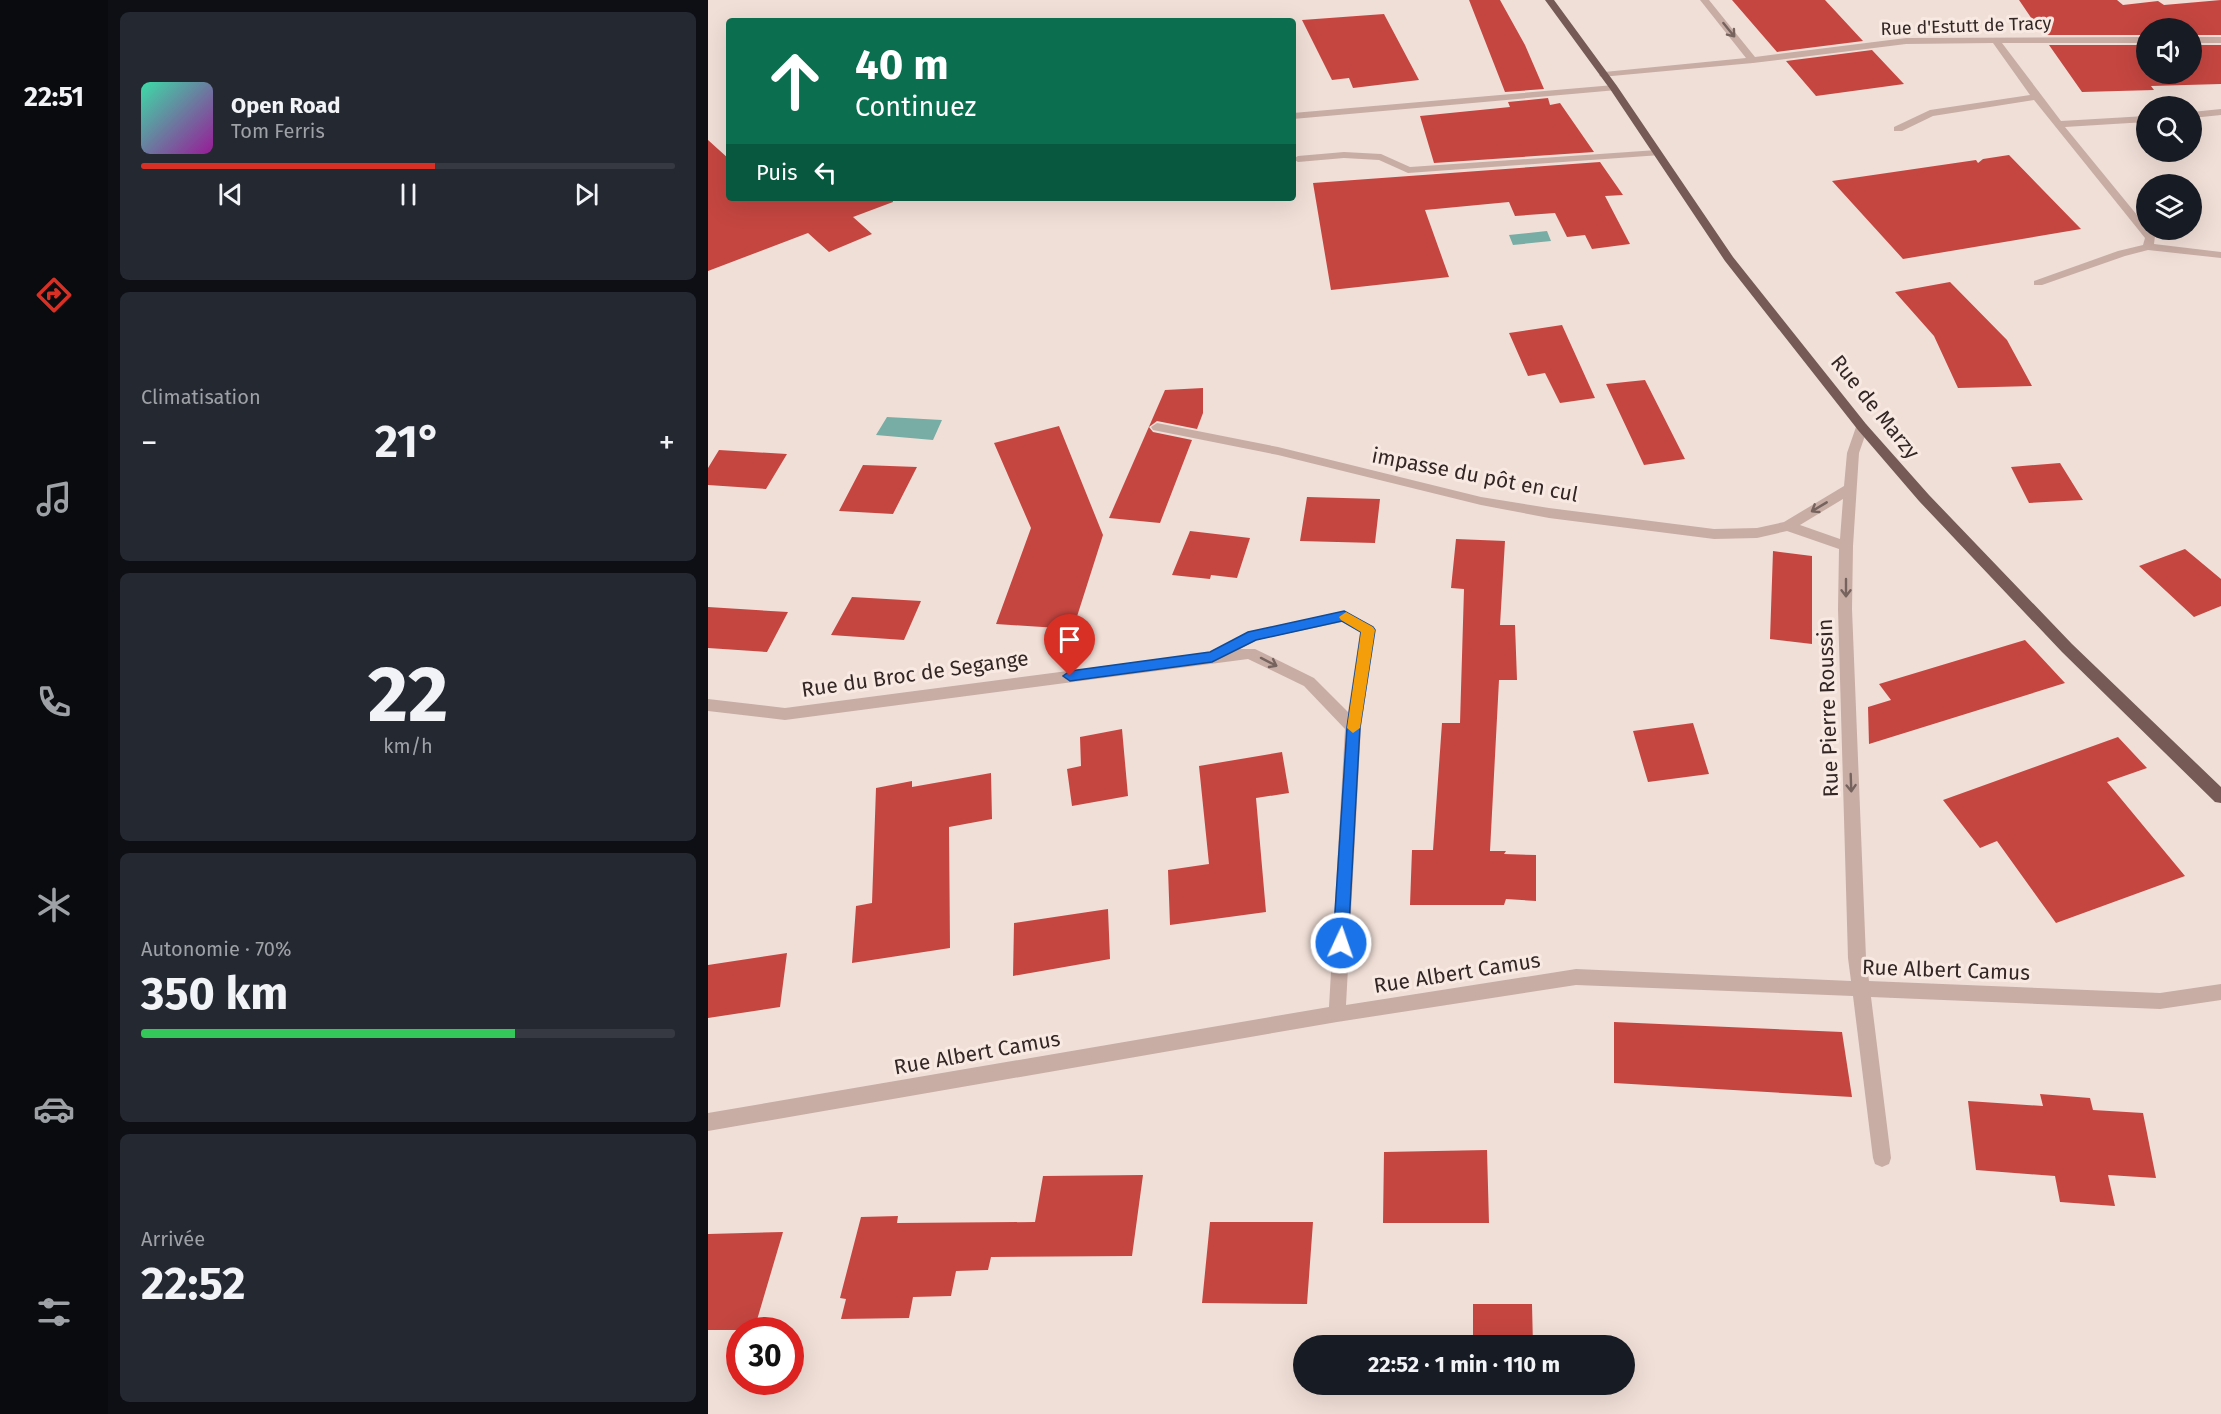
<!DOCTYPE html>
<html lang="fr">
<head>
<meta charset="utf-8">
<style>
  :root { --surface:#171b24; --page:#242831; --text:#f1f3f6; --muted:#9ea1a6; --line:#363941; --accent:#d93025 }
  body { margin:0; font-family:"Fira Sans",sans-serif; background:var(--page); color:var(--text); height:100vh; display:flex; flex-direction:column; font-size:22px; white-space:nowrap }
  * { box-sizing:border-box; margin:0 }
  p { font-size:20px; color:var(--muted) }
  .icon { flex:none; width:33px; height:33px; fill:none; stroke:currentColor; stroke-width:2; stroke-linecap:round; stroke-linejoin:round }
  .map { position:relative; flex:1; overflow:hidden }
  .details { display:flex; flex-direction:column; gap:12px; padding:12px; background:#0d0f14; width:600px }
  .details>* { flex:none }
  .top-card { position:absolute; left:18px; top:18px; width:570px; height:183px; border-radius:6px; box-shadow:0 6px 24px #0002; background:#0b6e4f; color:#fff; overflow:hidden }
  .buttons { position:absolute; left:1428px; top:18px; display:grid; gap:12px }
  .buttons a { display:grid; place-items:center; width:66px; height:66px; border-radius:50%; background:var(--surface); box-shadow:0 6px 24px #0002; font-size:30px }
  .speed { position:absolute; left:18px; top:1317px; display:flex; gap:12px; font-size:30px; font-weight:700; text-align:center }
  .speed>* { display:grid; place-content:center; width:78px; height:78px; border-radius:50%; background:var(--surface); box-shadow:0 6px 24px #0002; line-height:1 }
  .speed .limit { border:9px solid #d22; background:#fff; color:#111 }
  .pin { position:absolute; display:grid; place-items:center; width:51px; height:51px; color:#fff; margin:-62px -26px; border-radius:50% 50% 50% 0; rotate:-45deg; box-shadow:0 0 6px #0007 }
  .pin .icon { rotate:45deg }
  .me { position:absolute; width:66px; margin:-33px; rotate:3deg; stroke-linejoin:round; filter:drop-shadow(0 0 4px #0008) }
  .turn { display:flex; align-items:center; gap:21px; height:126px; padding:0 30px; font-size:27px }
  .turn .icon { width:78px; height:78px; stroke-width:2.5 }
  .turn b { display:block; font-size:42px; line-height:51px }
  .then { display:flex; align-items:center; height:57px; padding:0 30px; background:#0003; gap:12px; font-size:22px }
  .big { font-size:45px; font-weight:700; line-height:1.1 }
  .details .card { flex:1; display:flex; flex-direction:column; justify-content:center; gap:9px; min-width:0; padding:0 21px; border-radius:9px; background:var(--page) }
  .details .dial { align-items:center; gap:0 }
  .dial b { font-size:78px; line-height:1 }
  .song { display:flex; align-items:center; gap:18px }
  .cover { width:72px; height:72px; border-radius:9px; background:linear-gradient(135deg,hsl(160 70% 55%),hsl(300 70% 35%)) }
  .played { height:6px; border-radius:3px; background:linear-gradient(90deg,var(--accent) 55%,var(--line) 55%) }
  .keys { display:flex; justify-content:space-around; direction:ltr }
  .heat { display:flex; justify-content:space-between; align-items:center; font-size:33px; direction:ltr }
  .charge { height:9px; border-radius:4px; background:linear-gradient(90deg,#34c759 70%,var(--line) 0) }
  .trip { position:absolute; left:585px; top:1335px; width:342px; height:60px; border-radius:30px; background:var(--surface); box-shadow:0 6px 24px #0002; font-weight:700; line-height:60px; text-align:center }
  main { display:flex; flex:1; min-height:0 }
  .tabs { display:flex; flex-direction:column; width:108px; justify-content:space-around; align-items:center; background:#090b0e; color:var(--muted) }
  .tabs .icon { width:42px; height:42px }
  .tabs .current { color:var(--accent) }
  .tabs b { font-size:27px; color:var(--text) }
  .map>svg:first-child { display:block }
</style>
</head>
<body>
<main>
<nav class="tabs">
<b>22:51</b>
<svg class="icon current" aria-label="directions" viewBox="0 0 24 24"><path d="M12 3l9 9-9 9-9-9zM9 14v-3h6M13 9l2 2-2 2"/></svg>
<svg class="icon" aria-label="music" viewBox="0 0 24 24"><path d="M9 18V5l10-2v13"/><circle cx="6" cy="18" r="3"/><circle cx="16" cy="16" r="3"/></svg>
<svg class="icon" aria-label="phone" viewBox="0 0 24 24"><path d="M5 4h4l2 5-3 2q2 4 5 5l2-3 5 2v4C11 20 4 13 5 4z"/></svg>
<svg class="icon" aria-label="climate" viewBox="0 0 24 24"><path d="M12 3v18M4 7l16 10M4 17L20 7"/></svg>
<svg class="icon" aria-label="car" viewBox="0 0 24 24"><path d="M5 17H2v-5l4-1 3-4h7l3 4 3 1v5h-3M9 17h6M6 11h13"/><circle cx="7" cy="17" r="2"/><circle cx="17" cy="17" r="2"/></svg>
<svg class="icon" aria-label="filters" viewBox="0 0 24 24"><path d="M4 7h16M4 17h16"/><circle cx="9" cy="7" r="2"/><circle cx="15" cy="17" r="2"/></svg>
</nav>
<section class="details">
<div class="card">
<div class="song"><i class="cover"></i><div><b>Open Road</b><p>Tom Ferris</p></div></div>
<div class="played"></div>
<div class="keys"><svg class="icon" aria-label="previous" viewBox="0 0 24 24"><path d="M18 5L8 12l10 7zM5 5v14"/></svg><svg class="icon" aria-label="pause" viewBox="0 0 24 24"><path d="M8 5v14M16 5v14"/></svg><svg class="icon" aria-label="next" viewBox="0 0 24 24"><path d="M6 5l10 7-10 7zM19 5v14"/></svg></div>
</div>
<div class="card"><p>Climatisation</p>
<div class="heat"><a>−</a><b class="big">21°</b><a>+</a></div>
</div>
<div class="card dial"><b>22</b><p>km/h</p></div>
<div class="card"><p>Autonomie · 70%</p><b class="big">350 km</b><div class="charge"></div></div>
<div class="card"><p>Arrivée</p><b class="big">22:52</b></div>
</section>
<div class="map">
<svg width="1513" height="1414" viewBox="0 0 1513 1414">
  <rect width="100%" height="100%" fill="#f0dfd7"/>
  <path fill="#77ada4" d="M839,231l4,10 -38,4 -4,-10z
    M179,417l55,3 -9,20 -57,-5z"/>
  <path fill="#c54641" d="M761,0h31l25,45 19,44 -39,3z
    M1024,0h93l38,41 -86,11z
    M1311,0h98l6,5 35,-4 6,4 57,-5v35h-29v-7h-46v7h-103z
    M676,14l35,66 -66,8 -4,-10 -17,2 -30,-60z
    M1341,45h97v29h46v-29h29v39l-70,2 3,4 -72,2z
    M1164,50l32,34 -88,12 -30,-35z
    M840,98l2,7 10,-2 34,49 -160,11 -14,-47 90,-9 -2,-5z
    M0,140l21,19v39h163l1,4 -40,15 19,17 -43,18 -21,-19 -100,38z
    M1301,155l72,74 -178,30 -71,-78 144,-21 2,3 5,-4z
    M892,162l23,33 -18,1 25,48 -38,5 -7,-14 -18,2 -12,-24 -40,3 -6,-14 -84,8 24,67 -118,13 -18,-107z
    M1242,282l57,58 25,46 -74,2 -24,-52 -39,-44z
    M854,325l33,73 -35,5 -15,-30 -17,3 -19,-43z
    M937,380l40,79 -41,6 -38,-81z
    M495,388v25l-6,16 -40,-8 -8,6 4,5 39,8 -32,83 -51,-5 56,-128z
    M351,426l44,109 -30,94 -77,-5 35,-96 -37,-85z
    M11,450l68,4 -21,35 -58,-4v-17z
    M1352,463l23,37 -54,3 -18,-36z
    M155,465l54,2 -24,47 -54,-3z
    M599,497l73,2 -5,44 -75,-2z
    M482,531l60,7 -13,40 -26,-3 -1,4 -38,-4z
    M748,539l49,2 -5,84h15l2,55h-18l-9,171h16l-2,3 32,1v46l-30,-2 -2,6h-94l2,-55h21l9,-127h18l4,-134 -13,-1z
    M1477,549l36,30v27l-27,11 -55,-51z
    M1065,551l39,5v88l-42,-5z
    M144,597l69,4 -17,39 -73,-5z
    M0,607l80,5 -21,40 -59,-4z
    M1317,640l40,43 -196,61 -1,-37 23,-7 -12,-16z
    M985,723l16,51 -61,8 -15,-51z
    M414,729l6,67 -56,10 -5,-37 14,-3 -1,-29z
    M1410,737l29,31 -40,14 78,94 -129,47 -59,-82 -17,7 -37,-48z
    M574,752l7,41 -33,5 10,114 -96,13 -2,-55 41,-6 -10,-98z
    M283,773l1,46 -43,8 1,121 -98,15 4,-57 16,-3 4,-115 36,-7v6z
    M400,909l2,50 -97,17 1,-53z
    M79,953l-7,54 -72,11v-53z
    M906,1022l228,10 10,65 -238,-14z
    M1332,1094l50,4 3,12 50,3 13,65 -48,-3 7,31 -55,-4 -5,-26 -79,-6 -8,-69 75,5z
    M779,1150l2,73h-106l1,-71z
    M435,1175l-11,81 -141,1 -3,13 -32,1 -5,25 -38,1 -4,21 -68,1 5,-20 -6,-1 21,-81 37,-1 -1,7 138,-1 8,-46z
    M502,1222h103l-6,82 -105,-1z
    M75,1232l-29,98h-46v-96z
    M765,1304h59l1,42h-60z"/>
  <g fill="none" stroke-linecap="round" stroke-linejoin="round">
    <path fill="#c8ada4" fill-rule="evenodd" d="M992,0h9l46,57 151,-19 240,-1v6h-144l59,78 85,-5v6l-81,5 81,99v4h4l5,6 -1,8 67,8v6l-73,-8 -23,6 -83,29h-8v-4l84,-30 25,-6 2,-7 -111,-138 -101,16 -31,15h-8v-4l36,-17 100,-15 -37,-52 -87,1 -153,19 -152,14 -2,-2 5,-3 142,-14z
      M1484,37h29v6h-29z
      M906,85l3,1v4l-324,29v-6z
      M1513,109v6l-29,3v-6z
      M949,150l5,3 -1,2 -253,18 -29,-13 -35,-2 -46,4 -5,-3 5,-3 46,-4 37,2 29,13z
      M449,423l121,24 203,50 68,11 165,21 43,-1 27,-6 60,-36 3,-33 9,-26 2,-3h8l2,3 -9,26 -6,93 -1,63 14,349 3,23 291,12 61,-9v16l-61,9 -289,-12 20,161 -2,6 -7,3 -7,-3 -2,-6 -20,-162 -277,-11 -239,37 -629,109v-18l621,-106 16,-278 -41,-43 -56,-27 -463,61 -77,-9v-12l77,9 428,-56 2,-3 38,-18 91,-20 29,15 2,4 -14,97 -15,278 230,-36 275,12 -3,-23 -10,-349 1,-60 -52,-18 -30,7 -43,1 -165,-21 -68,-13 -203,-50 -125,-25 -2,-3zM1135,499l-3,40 -40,-14zM634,622l18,10 -12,80 -34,-34 -59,-29h-15l17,-9z"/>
    <path fill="#755a56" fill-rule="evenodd" d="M837,0h9l63,86 116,171 133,167 63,71 143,149 149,143v16l-6,-1 -153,-150 -143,-151 -61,-71 -133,-169 -115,-172z"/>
  </g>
  <defs><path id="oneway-shaft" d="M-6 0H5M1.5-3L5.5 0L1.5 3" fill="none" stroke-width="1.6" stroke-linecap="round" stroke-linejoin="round" transform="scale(1.5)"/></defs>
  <g stroke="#76635e">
    <use href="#oneway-shaft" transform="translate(1021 30) rotate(51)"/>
    <use href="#oneway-shaft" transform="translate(1111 507) rotate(149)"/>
    <use href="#oneway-shaft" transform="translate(1138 588) rotate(90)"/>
    <use href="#oneway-shaft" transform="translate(561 662) rotate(27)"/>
    <use href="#oneway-shaft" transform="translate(1143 783) rotate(88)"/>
  </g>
  <path fill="#1a73e8" stroke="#114b97" stroke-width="1.5" d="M636,611l29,16 2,3 -15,97 -12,216 -2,5 -5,2 -6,-2 -2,-5 14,-216 14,-95 -19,-11 -86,19 -44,22 -142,19 -7,-5 7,-5 140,-19 38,-20z"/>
  <path fill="#f59e0b" d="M638,612l27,15 2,3 -15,98 -7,5 -6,-5 14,-96 -20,-12 -2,-3z"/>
  <g text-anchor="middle" stroke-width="6" stroke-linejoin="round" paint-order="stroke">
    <g font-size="18" fill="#332725" stroke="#f8eae3">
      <text transform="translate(1258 26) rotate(-2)" y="6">Rue d'Estutt de Tracy</text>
    </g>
    <g font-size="21" fill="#332725" stroke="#f8eae3">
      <text transform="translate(1167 407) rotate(51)" y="7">Rue de Marzy</text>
      <text transform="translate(767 475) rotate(11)" y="7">impasse du pôt en cul</text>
      <text transform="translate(207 674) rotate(-8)" y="7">Rue du Broc de Segange</text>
      <text transform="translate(1120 708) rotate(-92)" y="7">Rue Pierre Roussin</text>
      <text transform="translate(1238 970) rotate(2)" y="7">Rue Albert Camus</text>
      <text transform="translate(749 973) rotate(-9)" y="7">Rue Albert Camus</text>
      <text transform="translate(269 1053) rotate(-10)" y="7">Rue Albert Camus</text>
    </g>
  </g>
</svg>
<div class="buttons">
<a><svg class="icon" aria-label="sound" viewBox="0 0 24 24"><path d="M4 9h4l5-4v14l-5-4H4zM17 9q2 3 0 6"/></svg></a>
<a><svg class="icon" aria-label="search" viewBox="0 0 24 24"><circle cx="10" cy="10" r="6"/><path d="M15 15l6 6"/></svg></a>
<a><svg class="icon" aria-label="layers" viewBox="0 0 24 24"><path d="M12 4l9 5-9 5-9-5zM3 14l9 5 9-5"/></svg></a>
</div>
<div class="speed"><div class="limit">30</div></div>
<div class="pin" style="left:362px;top:676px;background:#d93025"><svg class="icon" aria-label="arrive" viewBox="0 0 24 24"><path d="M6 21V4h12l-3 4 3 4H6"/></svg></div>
<svg class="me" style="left:633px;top:943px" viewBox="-20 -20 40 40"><circle r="17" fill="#1a73e8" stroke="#fff" stroke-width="3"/><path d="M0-11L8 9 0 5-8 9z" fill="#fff"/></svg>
<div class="trip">22:52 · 1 min · 110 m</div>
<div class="top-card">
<div class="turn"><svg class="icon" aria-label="ahead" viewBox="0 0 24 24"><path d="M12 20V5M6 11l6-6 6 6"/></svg><div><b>40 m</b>Continuez</div></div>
<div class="then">Puis<svg class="icon" aria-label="left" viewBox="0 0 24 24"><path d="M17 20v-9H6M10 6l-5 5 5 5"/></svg></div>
</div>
</div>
</main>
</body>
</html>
